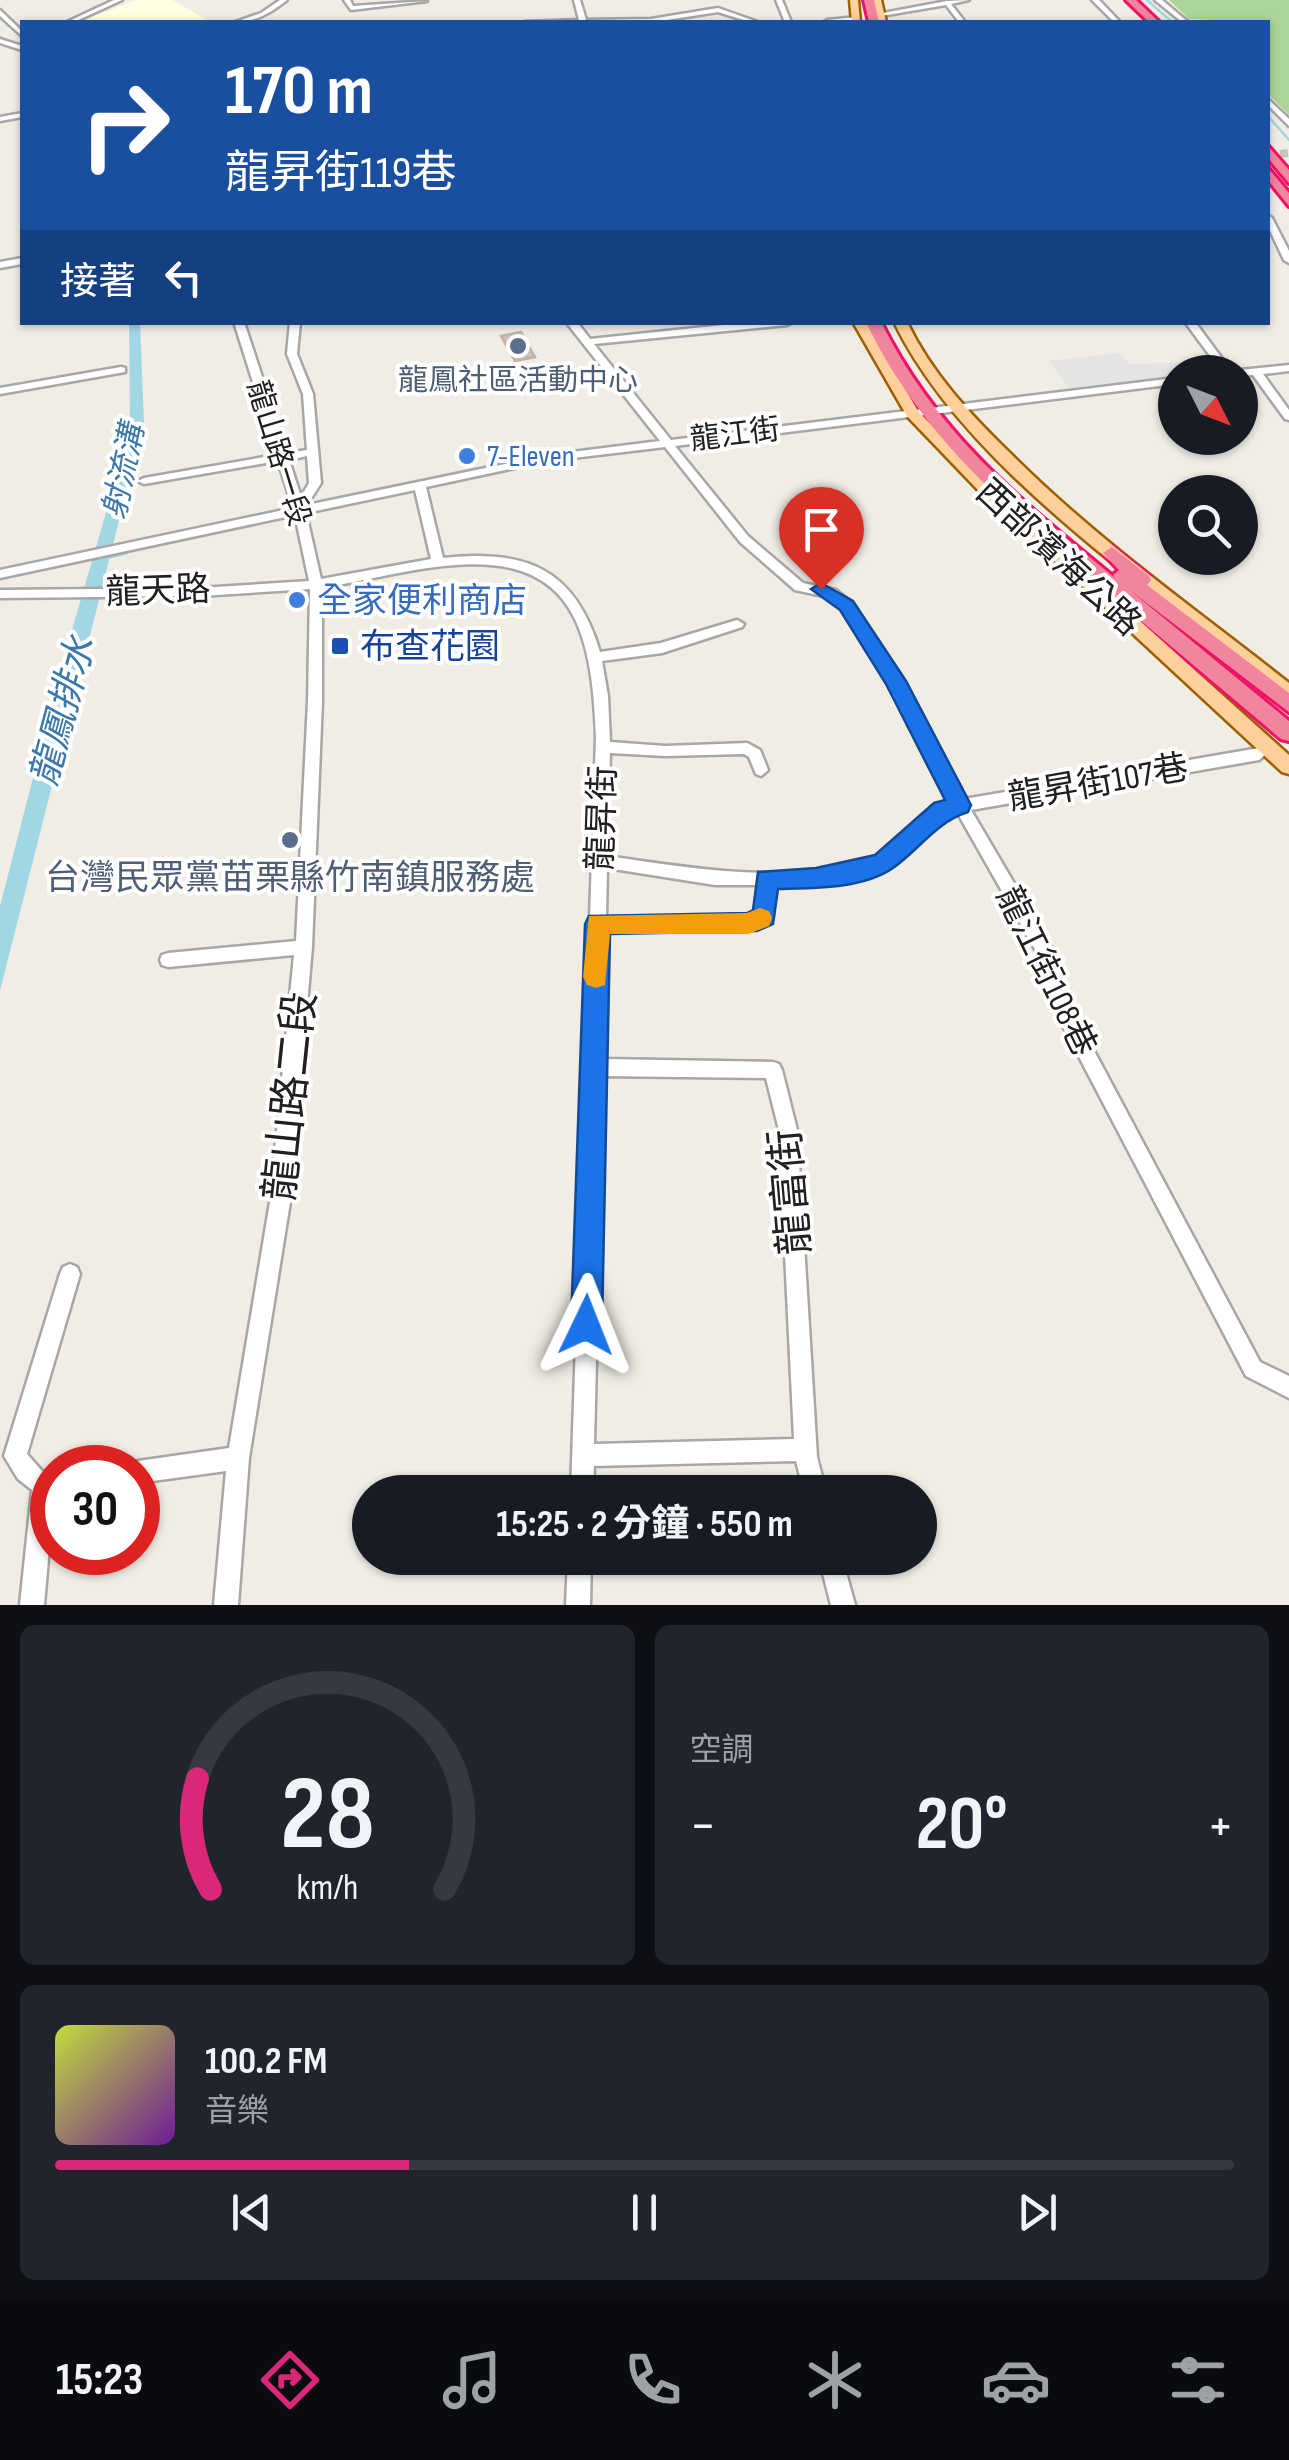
<!DOCTYPE html>
<html lang="zh-TW">
<head>
<meta charset="utf-8">
<style>
  :root { --surface:#171b24; --page:#20242c; --text:#f1f3f6; --muted:#9ea1a6; --line:#363941; --accent:#db2777 }
  body { margin:0; font-family:"Sofia Sans Condensed","Noto Sans TC",sans-serif; background:var(--page); color:var(--text); height:100vh; display:flex; flex-direction:column; font-size:38px; white-space:nowrap }
  * { box-sizing:border-box; margin:0 }
  p { font-size:32px; color:var(--muted) }
  .icon { flex:none; width:55px; height:55px; fill:none; stroke:currentColor; stroke-width:2; stroke-linecap:round; stroke-linejoin:round }
  .map { position:relative; height:1605px; overflow:hidden }
  .panel { display:flex; flex-direction:column; gap:20px; padding:20px; background:#0d0f14; flex:1 }
  .panel>* { flex:none }
  .banner { position:absolute; left:20px; top:20px; width:1250px; height:305px; border-radius:0px; box-shadow:0 2px 8px #0004; background:#1a4fa0; color:#fff; overflow:hidden }
  .needle { width:65px; rotate:132deg }
  .tools { position:absolute; left:1158px; top:355px; display:grid; gap:20px }
  .tools a { display:grid; place-items:center; width:100px; height:100px; border-radius:50%; background:var(--surface); box-shadow:0 2px 8px #0004; font-size:50px }
  .speed { position:absolute; left:30px; top:1445px; display:flex; gap:20px; font-size:50px; font-weight:700; text-align:center }
  .speed>* { display:grid; place-content:center; width:130px; height:130px; border-radius:50%; background:var(--surface); box-shadow:0 2px 8px #0004; line-height:1 }
  .speed .limit { border:15px solid #d22; background:#fff; color:#111 }
  .pin { position:absolute; display:grid; place-items:center; width:85px; height:85px; color:#fff; margin:-102px -42px; border-radius:50% 50% 50% 0; rotate:-45deg; box-shadow:0 0 10px #0007 }
  .pin .icon { rotate:45deg }
  .me { position:absolute; width:110px; margin:-55px; rotate:2deg; stroke-linejoin:round; filter:drop-shadow(0 0 8px #0008) }
  .turn { display:flex; align-items:center; gap:35px; height:210px; padding:0 40px; font-size:45px }
  .turn .icon { width:130px; height:130px; stroke-width:2.5 }
  .turn b { display:block; font-size:70px; line-height:85px }
  .then { display:flex; align-items:center; height:95px; padding:0 40px; background:#0003; gap:20px; font-size:38px }
  .big { font-size:75px; font-weight:700; line-height:1.1 }
  .panel .card { flex:1; display:flex; flex-direction:column; justify-content:center; gap:15px; min-width:0; padding:0 35px; border-radius:15px; background:var(--page) }
  .panel .dial { align-items:center; gap:0 }
  .dial svg { height:260px; overflow:visible; fill:none; stroke:var(--line); stroke-width:7; stroke-linecap:round; text-anchor:middle }
  .dial text { fill:var(--text); stroke:none }
  .song { display:flex; align-items:center; gap:30px }
  .cover { width:120px; height:120px; border-radius:15px; background:linear-gradient(135deg,hsl(70 70% 55%),hsl(280 70% 35%)) }
  .played { height:10px; border-radius:5px; background:linear-gradient(90deg,var(--accent) 30%,var(--line) 30%) }
  .keys { display:flex; justify-content:space-around; direction:ltr }
  .heat { display:flex; justify-content:space-between; align-items:center; font-size:55px; direction:ltr }
  .panel .tiles { flex:1; display:grid; gap:20px; grid-template-columns:1fr 1fr }
  .card:last-child { grid-column:span 2 }
  .trip { position:absolute; left:352px; top:1475px; width:585px; height:100px; border-radius:50px; background:var(--surface); box-shadow:0 2px 8px #0004; font-weight:700; line-height:100px; text-align:center }
  .tab-bar { display:flex; height:160px; justify-content:space-around; align-items:center; background:#090b0e; color:var(--muted) }
  .tab-bar .icon { width:70px; height:70px }
  .tab-bar .selected { color:var(--accent) }
  .tab-bar b { font-size:45px; color:var(--text) }
  .map>svg:first-child { display:block }
</style>
</head>
<body>
<div class="map">
<svg width="1289" height="1605" viewBox="0 0 1289 1605">
  <rect width="100%" height="100%" fill="#f1ede5"/>
  <path fill="#fffee0" d="M136,0h37l37,22h-131z"/>
  <path fill="#abd596" d="M1169,0h120v115l-21,-21v-72l-79,-3z"/>
  <path fill="#e4e4e4" d="M1120,353l9,11 69,-2 9,10h-32v4l-106,12 -20,-27z"/>
  <path fill="#a1d7e3" d="M129,323h11l4,99 -144,569v-85l65,-252 65,-224z"/>
  <g fill="none" stroke-linecap="round" stroke-linejoin="round">
    <path stroke="#a1d7e3" stroke-width="2.5" d="M1147,0l25,22
      M1268,116l21,24
      M107,558l20,-5"/>
  </g>
  <path fill="#cabfb8" stroke="#c5b2a6" stroke-width="2.5" d="M521,332l14,25 -20,4 -14,-25z"/>
  <g fill="none" stroke-linecap="round" stroke-linejoin="round">
    <path stroke="#c7c4be" stroke-width="8" stroke-dasharray="8 4" stroke-linecap="butt" d="M1268,155l21,-2"/>
    <g stroke="#a7a7a7" stroke-width="5">
      <path id="minor" d="M114,0h8l-48,22h-7z
        M280,0h7c-15,12 -33,23 -52,22l26,-9z
        M344,0h6l3,6 74,-5 -76,9z
        M574,0h6l6,20 65,-1 67,-11 40,14h-8l-32,-10 -64,10h-129l54,-2z
        M776,0h6l9,22h-6z
        M969,0l-18,4 14,18h-6l-13,-17 -65,11 -3,-2 69,-13z
        M1092,0h7l21,22h-6z
        M1155,0h7l26,22h-6z
        M0,10l22,21v5l-22,-20z
        M857,17l-2,3 -31,2 3,-2z
        M0,39l22,7v4l-22,-7z
        M1268,99l21,20v7l-21,-21z
        M22,113v4l-22,4v-4z
        M1268,215l4,3 17,33v12l-5,-3 -16,-34z
        M22,258v6l-22,4v-6z
        M234,322h10l43,131 20,-3 -4,-56 -16,-40 3,-32h10l-3,32 16,40 8,89 -14,22 241,-50 112,-14 -94,-119h11l13,17 162,-17h40l-5,3 -193,19 77,96 504,-62v6l-500,62 73,90 55,47 33,7 16,13 50,78 62,118 295,-51 5,2 2,4 -7,6 -288,50 80,136 16,54 193,362 29,14v22l-43,-22 -193,-369 -16,-54 -80,-141 -11,2c-16,15 -40,42 -58,53 -30,18 -80,18 -114,18l-1,31 -2,5 -23,9 -142,1 -3,128 170,3 6,2 3,6 15,60 20,327 9,35h-22l-8,-31 -202,5 -1,26h-22l25,-755c-4,-123 -31,-190 -168,-169 -36,5 -70,14 -106,20v113l-10,246 -22,255 -41,256 -11,147h-24l12,-134 -88,12v-15h-9l1,-4 8,-3 91,-13 41,-246 24,-247 -126,12 -6,-2 -2,-5 2,-5 6,-2 128,-12 12,-240 2,-112 -110,7 -200,2v-8l200,-2 109,-7 -14,-66 -295,63v-8l293,-62 -15,-47 -134,23 -6,-3 6,-3 132,-23zM665,447l75,95 55,48 33,7 14,12 47,74 62,119c-31,5 -48,40 -73,55 -11,7 -26,8 -38,10 -77,14 -156,0 -233,-11l3,-103 55,3 79,-2 5,3 7,17 5,2 7,-6 -8,-20 -13,-7 -82,3 -55,-4 -2,-46 -6,-35 60,-8 80,-26 2,-3 -7,-4 -76,23 -61,9c-25,-84 -74,-103 -157,-94l-17,-71 122,-26zM307,456l2,27 -8,14 -12,-37zM415,490l16,69 -110,20 -15,-66zM607,868l108,17h43l-1,27 -10,4 -141,1zM603,1076l163,2 13,52 15,309 -200,5z
        M1185,322h10l37,50h-10z
        M1289,365v6l-26,3 26,36v10l-4,-1 -32,-44 -13,1v-4h-5l5,-2z
        M121,367l4,1v4l-125,22v-6z
        M70,1264l7,3 3,7 -53,180 15,17 10,1v41l-8,92h-24l12,-115 -14,-11 -14,-23 56,-182 3,-7z
        M568,1558h23l-1,47h-24z
        M819,1558h23l13,47h-24z"/>
    </g>
    <g stroke="#9b6100" stroke-width="5">
      <path id="major" d="M850,0h8l2,22h-8z
        M873,0h8l5,22h-8z
        M853,322h13l52,89 70,73 301,271v19l-7,-2 -304,-282 -71,-74z
        M894,322h13c25,52 63,92 104,132 85,85 184,155 278,229v17c-24,-9 -58,-43 -79,-60 -108,-86 -255,-192 -316,-318z"/>
    </g>
    <g stroke="#ed1467" stroke-width="6">
      <path id="highway" d="M864,0h10l5,22h-10z
        M1126,0h10l23,22h-10z
        M1268,146l21,24v13l-21,-25z
        M1268,168l21,25v13l-21,-26z
        M866,322h15c55,111 140,179 234,256l-2,-3 6,-5 -16,-17 9,-6 37,29 2,4 -4,5 142,108v19l-158,-121 158,130v20l-8,-2c-60,-51 -120,-101 -180,-152 -93,-78 -182,-153 -235,-265z"/>
    </g>
    <use href="#minor" fill="#fff" fill-rule="evenodd"/>
    <use href="#major" fill="#ffd09c" fill-rule="evenodd"/>
    <use href="#highway" fill="#f0859d" fill-rule="evenodd"/>
  </g>
  <path fill="#1a73e8" stroke="#114b97" stroke-width="2.5" d="M821,583l32,18 53,80 65,124 -3,7c-32,10 -48,37 -75,56 -30,21 -79,20 -115,21l-5,35 -16,7 -147,3 -8,391 -5,11 -11,5 -11,-5 -4,-11 14,-401 4,-8 158,-3 6,-3 5,-38 58,-4 59,-13 59,-52 11,-3 -59,-116 -46,-74 -29,-21z"/>
  <path fill="#f59e0b" d="M760,908l9,3 3,7 -3,8 -21,8h-138l-5,51 -9,3 -9,-3 -4,-8 6,-61 158,-3z"/>
  <g fill="#5c6f8a" stroke="#fff" stroke-width="4">
    <circle cx="518" cy="346" r="10"/>
    <circle cx="290" cy="840" r="10"/>
  </g>
  <g fill="#3f7fe0" stroke="#fff" stroke-width="4">
    <circle cx="467" cy="456" r="10"/>
    <circle cx="297" cy="600" r="10"/>
  </g>
  <rect fill="#1a4fb4" stroke="#fff" stroke-width="4" x="330" y="636" width="20" height="20" rx="5"/>
  <g text-anchor="middle" stroke-width="8" stroke-linejoin="round" paint-order="stroke">
    <g font-size="30" fill="#4e5e75" stroke="#fff">
      <text x="518" y="390">龍鳳社區活動中心</text>
    </g>
    <g font-size="30" fill="#202020" stroke="#fff">
      <text transform="translate(735 434) rotate(-7)" y="10">龍江街</text>
      <text transform="translate(279 453) rotate(73)" y="10">龍山路一段</text>
    </g>
    <g font-size="30" fill="#366cbe" stroke="#fff" text-anchor="start">
      <text x="487" y="466">7-Eleven</text>
    </g>
    <g font-size="32" font-style="italic" fill="#3c78a9" stroke="#fff">
      <text transform="translate(123 471) rotate(-78)" y="11">射流溝</text>
    </g>
    <g font-size="35" fill="#202020" stroke="#fff">
      <text transform="translate(1059 557) rotate(43)" y="12">西部濱海公路</text>
      <text transform="translate(158 590) rotate(-2)" y="12">龍天路</text>
      <text transform="translate(1098 782) rotate(-10)" y="12">龍昇街107巷</text>
      <text transform="translate(601 818) rotate(-88)" y="12">龍昇街</text>
      <text transform="translate(1047 971) rotate(64)" y="12">龍江街108巷</text>
    </g>
    <g font-size="35" fill="#366cbe" stroke="#fff" text-anchor="start">
      <text x="317" y="612">全家便利商店</text>
    </g>
    <g font-size="35" fill="#164399" stroke="#fff" text-anchor="start">
      <text x="360" y="658">布查花園</text>
    </g>
    <g font-size="35" fill="#4e5e75" stroke="#fff">
      <text x="290" y="889">台灣民眾黨苗栗縣竹南鎮服務處</text>
    </g>
    <g font-size="38" font-style="italic" fill="#3c78a9" stroke="#fff">
      <text transform="translate(62 711) rotate(-75)" y="13">龍鳳排水</text>
    </g>
    <g font-size="42" fill="#202020" stroke="#fff">
      <text transform="translate(289 1096) rotate(-84)" y="15">龍山路二段</text>
      <text transform="translate(789 1192) rotate(-95)" y="15">龍富街</text>
    </g>
  </g>
</svg>
<div class="tools">
<a><svg class="needle" viewBox="-14 -14 28 28"><path d="M0-13l5 13h-10z" fill="#e53935"/><path d="M0 13l5-13h-10z" fill="#9ea1a6"/></svg></a>
<a><svg class="icon" aria-label="search" viewBox="0 0 24 24"><circle cx="10" cy="10" r="6"/><path d="M15 15l6 6"/></svg></a>
</div>
<div class="speed"><div class="limit">30</div></div>
<div class="pin" style="left:821px;top:589px;background:#d93025"><svg class="icon" aria-label="arrive" viewBox="0 0 24 24"><path d="M6 21V4h12l-3 4 3 4H6"/></svg></div>
<svg class="me" style="left:586px;top:1325px" viewBox="-20 -20 40 40"><path d="M0-17L14 15 0 8-14 15z" fill="#1a73e8" stroke="#fff" stroke-width="4"/></svg>
<div class="trip">15:25 · 2 分鐘 · 550 m</div>
<div class="banner">
<div class="turn"><svg class="icon" aria-label="right" viewBox="0 0 24 24"><path d="M7 20v-9h11M14 6l5 5-5 5"/></svg><div><b>170 m</b>龍昇街119巷</div></div>
<div class="then">接著<svg class="icon" aria-label="left" viewBox="0 0 24 24"><path d="M17 20v-9H6M10 6l-5 5 5 5"/></svg></div>
</div>
</div>
<section class="panel">
<div class="tiles">
<div class="card dial"><svg viewBox="0 0 100 80">
<path d="M14 69A42 42 0 1 1 86 69"/>
<path d="M14 69A42 42 0 0 1 10 35" stroke="#db2777"/>
<text x="50" y="56" font-size="32" font-weight="700">28</text>
<text x="50" y="72" font-size="11">km/h</text>
</svg></div>
<div class="card"><p>空調</p>
<div class="heat"><a>−</a><b class="big">20°</b><a>+</a></div>
</div>
<div class="card">
<div class="song"><i class="cover"></i><div><b>100.2 FM</b><p>音樂</p></div></div>
<div class="played"></div>
<div class="keys"><svg class="icon" aria-label="previous" viewBox="0 0 24 24"><path d="M18 5L8 12l10 7zM5 5v14"/></svg><svg class="icon" aria-label="pause" viewBox="0 0 24 24"><path d="M8 5v14M16 5v14"/></svg><svg class="icon" aria-label="next" viewBox="0 0 24 24"><path d="M6 5l10 7-10 7zM19 5v14"/></svg></div>
</div>
</div>
</section>
<nav class="tab-bar">
<b>15:23</b>
<svg class="icon selected" aria-label="directions" viewBox="0 0 24 24"><path d="M12 3l9 9-9 9-9-9zM9 14v-3h6M13 9l2 2-2 2"/></svg>
<svg class="icon" aria-label="music" viewBox="0 0 24 24"><path d="M9 18V5l10-2v13"/><circle cx="6" cy="18" r="3"/><circle cx="16" cy="16" r="3"/></svg>
<svg class="icon" aria-label="phone" viewBox="0 0 24 24"><path d="M5 4h4l2 5-3 2q2 4 5 5l2-3 5 2v4C11 20 4 13 5 4z"/></svg>
<svg class="icon" aria-label="climate" viewBox="0 0 24 24"><path d="M12 3v18M4 7l16 10M4 17L20 7"/></svg>
<svg class="icon" aria-label="car" viewBox="0 0 24 24"><path d="M5 17H2v-5l4-1 3-4h7l3 4 3 1v5h-3M9 17h6M6 11h13"/><circle cx="7" cy="17" r="2"/><circle cx="17" cy="17" r="2"/></svg>
<svg class="icon" aria-label="filters" viewBox="0 0 24 24"><path d="M4 7h16M4 17h16"/><circle cx="9" cy="7" r="2"/><circle cx="15" cy="17" r="2"/></svg>
</nav>
</body>
</html>
